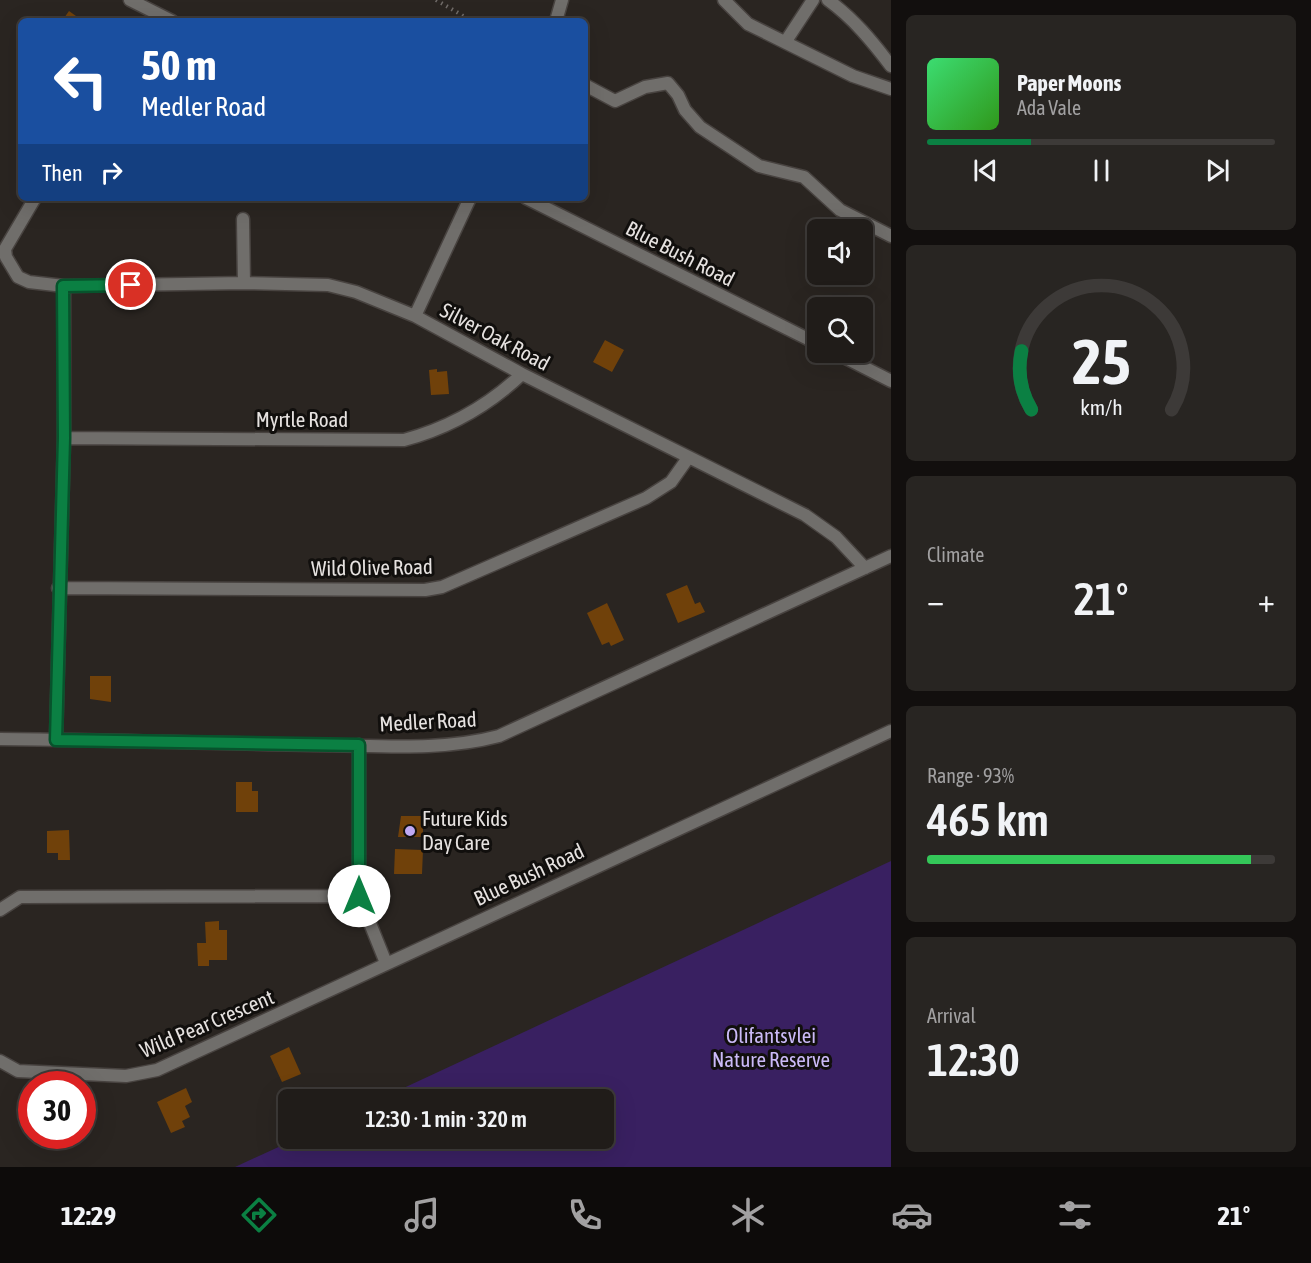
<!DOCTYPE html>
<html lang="en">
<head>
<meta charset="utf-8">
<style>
  :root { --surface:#201c19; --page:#282522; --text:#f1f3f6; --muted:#a2a1a2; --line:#3d3a38; --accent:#0b8043 }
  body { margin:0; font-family:"Asap Condensed",sans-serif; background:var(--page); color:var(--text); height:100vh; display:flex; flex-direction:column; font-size:22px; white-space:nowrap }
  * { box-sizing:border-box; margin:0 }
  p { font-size:20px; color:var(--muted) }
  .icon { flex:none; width:33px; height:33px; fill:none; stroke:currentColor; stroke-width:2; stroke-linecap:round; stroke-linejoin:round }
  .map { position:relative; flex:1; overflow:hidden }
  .panel { display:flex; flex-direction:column; gap:15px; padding:15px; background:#120f0e; width:420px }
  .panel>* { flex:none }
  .top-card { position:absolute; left:18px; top:18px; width:570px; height:183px; border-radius:9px; box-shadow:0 6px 24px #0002,0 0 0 2px var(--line); background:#1a4fa0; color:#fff; overflow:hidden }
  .fabs { position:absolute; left:807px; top:219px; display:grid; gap:12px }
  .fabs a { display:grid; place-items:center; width:66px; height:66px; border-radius:9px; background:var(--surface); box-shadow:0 6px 24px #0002,0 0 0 2px var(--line); font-size:30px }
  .speed { position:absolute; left:18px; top:1071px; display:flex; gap:12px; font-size:30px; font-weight:700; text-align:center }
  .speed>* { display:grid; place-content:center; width:78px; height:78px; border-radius:50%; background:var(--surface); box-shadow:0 6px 24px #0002,0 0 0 2px var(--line); line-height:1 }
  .speed .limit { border:9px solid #d22; background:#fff; color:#111 }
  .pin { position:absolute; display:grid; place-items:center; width:51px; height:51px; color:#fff; margin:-26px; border:3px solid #fff; border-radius:50%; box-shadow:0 2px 6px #0007 }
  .me { position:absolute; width:66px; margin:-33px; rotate:0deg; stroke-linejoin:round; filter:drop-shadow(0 0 4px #0008) }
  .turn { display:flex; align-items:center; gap:21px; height:126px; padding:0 24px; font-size:27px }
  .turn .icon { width:78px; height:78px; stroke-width:2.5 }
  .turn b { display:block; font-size:42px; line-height:51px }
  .then { display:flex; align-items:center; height:57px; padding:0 24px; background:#0003; gap:12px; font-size:22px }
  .big { font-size:45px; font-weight:600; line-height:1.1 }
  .panel .widget { flex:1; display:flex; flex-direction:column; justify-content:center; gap:9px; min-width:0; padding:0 21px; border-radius:9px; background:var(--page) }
  .panel .dial { align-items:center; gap:0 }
  .dial svg { height:156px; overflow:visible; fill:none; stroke:var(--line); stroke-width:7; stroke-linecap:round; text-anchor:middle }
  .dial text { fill:var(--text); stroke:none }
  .song { display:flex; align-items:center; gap:18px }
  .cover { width:72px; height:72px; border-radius:9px; background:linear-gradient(135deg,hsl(140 70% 55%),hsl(110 70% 35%)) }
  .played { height:6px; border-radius:3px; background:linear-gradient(90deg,var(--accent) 30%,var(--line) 30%) }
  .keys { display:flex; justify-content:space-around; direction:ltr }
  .heat { display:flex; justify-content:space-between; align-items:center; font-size:33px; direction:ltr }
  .charge { height:9px; border-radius:4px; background:linear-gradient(90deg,#34c759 93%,var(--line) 0) }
  .trip { position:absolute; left:278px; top:1089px; width:336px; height:60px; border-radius:9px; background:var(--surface); box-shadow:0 6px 24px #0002,0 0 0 2px var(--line); font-weight:600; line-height:60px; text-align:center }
  .dock { display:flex; height:96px; justify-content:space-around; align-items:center; background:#0d0b0a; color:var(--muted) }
  .dock .icon { width:42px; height:42px }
  .dock .selected { color:var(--accent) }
  .dock b { font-size:27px; color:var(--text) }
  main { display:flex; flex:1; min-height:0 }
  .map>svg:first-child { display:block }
</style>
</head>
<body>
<main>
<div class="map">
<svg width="891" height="1167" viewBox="0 0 891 1167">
  <rect width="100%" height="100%" fill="#2a2521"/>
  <path fill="#392061" d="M891,861v306h-656l61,-28 307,-1v-38l-223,-1z"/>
  <path fill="#70410a" d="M69,11l14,10h-21z
    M605,340l19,10 -12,22 -19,-10z
    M437,369v3l10,-1 2,23 -18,1 -2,-25z
    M687,585l8,19 5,-2 5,10 -27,11 -12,-29z
    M607,603l17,37 -13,6 -2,-4 -7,3 -15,-32z
    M90,676h21v26l-21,-3z
    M236,782h16v9h6v21h-22z
    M401,816h22v21h-25z
    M69,830l1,30h-12v-7h-11v-22z
    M395,849l28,1 -1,24h-28z
    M219,921v9h8v30h-18v6h-11l-1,-23h9l-1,-21z
    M289,1047l12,27 -19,8 -12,-26z
    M186,1088l6,14 -7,4 5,11 -8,4 3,6 -14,6 -14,-31z"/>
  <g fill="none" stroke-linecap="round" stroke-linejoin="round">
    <g stroke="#484340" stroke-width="15">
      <path id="minor" d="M130,0l42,21
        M724,0l24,24 105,52 38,13
        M828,0c25,18 44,41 63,66
        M556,21l6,-21
        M786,41l27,-41
        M585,85l30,16 30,-14 23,-4 10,12 7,15 15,17 59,39 45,11 36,33 51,26
        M35,198l-30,51 1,8 12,20 11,5 35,4 180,-3 84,2 28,7 59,24 107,58 283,141 31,22 29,31
        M526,198l292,146
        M243,219l1,64
        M415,316l55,-118
        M834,352l57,29
        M64,438l340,2c45,-12 84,-34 118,-66
        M58,588l367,2 17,-3 204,-89 25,-16 17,-24
        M0,739c104,1 209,4 313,6 62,0 126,7 186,-9l392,-180
        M56,740l8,-302v-152
        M359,745v151l27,67
        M0,910l20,-13 339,-1
        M0,1061l18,10 108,5 31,-6 734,-339"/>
    </g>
    <path stroke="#706b68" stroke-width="4" stroke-dasharray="1.5 4.5" stroke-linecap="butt" d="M436,0l36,21"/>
    <use href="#minor" stroke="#706e6b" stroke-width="12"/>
  </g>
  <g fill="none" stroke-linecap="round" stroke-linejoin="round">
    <g stroke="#07532c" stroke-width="15">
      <path id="route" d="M131,285l-68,1 1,152 -8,302 303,5v151"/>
    </g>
    <use href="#route" stroke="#0b8043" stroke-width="10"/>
  </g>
  <circle fill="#bfa9f4" stroke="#110f0d" stroke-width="2" cx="410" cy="831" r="6"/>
  <g text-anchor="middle" stroke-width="6" stroke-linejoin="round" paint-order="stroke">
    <g font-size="21" fill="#e6e2e0" stroke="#110f0d">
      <text transform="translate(680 254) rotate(27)" y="7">Blue Bush Road</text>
      <text transform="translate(495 337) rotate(28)" y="7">Silver Oak Road</text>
      <text x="302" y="427">Myrtle Road</text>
      <text transform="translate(372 568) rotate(-1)" y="7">Wild Olive Road</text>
      <text transform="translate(428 722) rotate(-3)" y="7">Medler Road</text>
      <text transform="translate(529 875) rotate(-25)" y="7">Blue Bush Road</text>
      <text transform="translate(207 1024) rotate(-23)" y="7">Wild Pear Crescent</text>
    </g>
    <g font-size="21" fill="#e6e2e0" stroke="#110f0d" text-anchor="start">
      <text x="422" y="826">Future Kids<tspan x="422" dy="24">Day Care</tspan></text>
    </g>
    <g font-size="21" fill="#cbbaf7" stroke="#110f0d">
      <text x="771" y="1043">Olifantsvlei<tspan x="771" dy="24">Nature Reserve</tspan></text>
    </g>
  </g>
</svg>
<div class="fabs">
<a><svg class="icon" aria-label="sound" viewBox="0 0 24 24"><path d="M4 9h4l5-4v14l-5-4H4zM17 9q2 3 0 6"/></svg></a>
<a><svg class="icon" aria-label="search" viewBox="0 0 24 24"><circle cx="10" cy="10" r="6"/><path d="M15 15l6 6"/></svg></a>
</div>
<div class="speed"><div class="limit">30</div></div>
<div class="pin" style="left:131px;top:285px;background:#d93025"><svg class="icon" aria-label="arrive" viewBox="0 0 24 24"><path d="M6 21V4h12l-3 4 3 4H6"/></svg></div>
<svg class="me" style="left:359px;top:896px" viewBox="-20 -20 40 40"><circle r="19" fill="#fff"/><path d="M0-13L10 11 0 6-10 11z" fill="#0b8043"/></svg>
<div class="trip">12:30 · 1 min · 320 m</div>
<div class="top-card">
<div class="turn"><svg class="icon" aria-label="left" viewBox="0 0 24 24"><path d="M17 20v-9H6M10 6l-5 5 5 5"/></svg><div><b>50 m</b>Medler Road</div></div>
<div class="then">Then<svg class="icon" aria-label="right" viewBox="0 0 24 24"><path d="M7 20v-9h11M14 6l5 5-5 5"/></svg></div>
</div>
</div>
<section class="panel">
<div class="widget">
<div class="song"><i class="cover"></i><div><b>Paper Moons</b><p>Ada Vale</p></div></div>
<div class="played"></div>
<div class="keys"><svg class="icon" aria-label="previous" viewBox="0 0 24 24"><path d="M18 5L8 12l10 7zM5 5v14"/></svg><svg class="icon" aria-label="pause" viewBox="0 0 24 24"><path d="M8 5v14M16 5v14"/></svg><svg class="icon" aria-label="next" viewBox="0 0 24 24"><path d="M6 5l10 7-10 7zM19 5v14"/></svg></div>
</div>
<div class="widget dial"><svg viewBox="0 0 100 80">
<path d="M14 69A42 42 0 1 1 86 69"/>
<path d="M14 69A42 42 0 0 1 9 39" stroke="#0b8043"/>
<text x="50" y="56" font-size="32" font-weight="700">25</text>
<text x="50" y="72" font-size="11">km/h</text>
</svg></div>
<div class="widget"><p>Climate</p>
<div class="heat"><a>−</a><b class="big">21°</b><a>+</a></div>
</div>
<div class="widget"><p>Range · 93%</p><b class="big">465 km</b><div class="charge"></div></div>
<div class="widget"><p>Arrival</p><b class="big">12:30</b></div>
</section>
</main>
<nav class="dock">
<b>12:29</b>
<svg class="icon selected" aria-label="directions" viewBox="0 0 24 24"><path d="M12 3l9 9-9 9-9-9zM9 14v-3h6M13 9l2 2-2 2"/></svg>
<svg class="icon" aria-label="music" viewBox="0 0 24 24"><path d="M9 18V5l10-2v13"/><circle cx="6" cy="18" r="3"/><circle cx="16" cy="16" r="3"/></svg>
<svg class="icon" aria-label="phone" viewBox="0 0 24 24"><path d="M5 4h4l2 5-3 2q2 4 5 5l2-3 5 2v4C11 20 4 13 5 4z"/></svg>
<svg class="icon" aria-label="climate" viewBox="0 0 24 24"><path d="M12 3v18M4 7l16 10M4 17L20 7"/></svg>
<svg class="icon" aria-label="car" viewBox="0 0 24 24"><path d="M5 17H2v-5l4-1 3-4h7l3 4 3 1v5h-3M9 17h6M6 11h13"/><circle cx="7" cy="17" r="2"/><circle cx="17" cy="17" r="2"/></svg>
<svg class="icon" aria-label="filters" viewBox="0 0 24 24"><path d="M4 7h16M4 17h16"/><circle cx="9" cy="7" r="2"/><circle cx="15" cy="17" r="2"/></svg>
<b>21°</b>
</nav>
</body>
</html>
